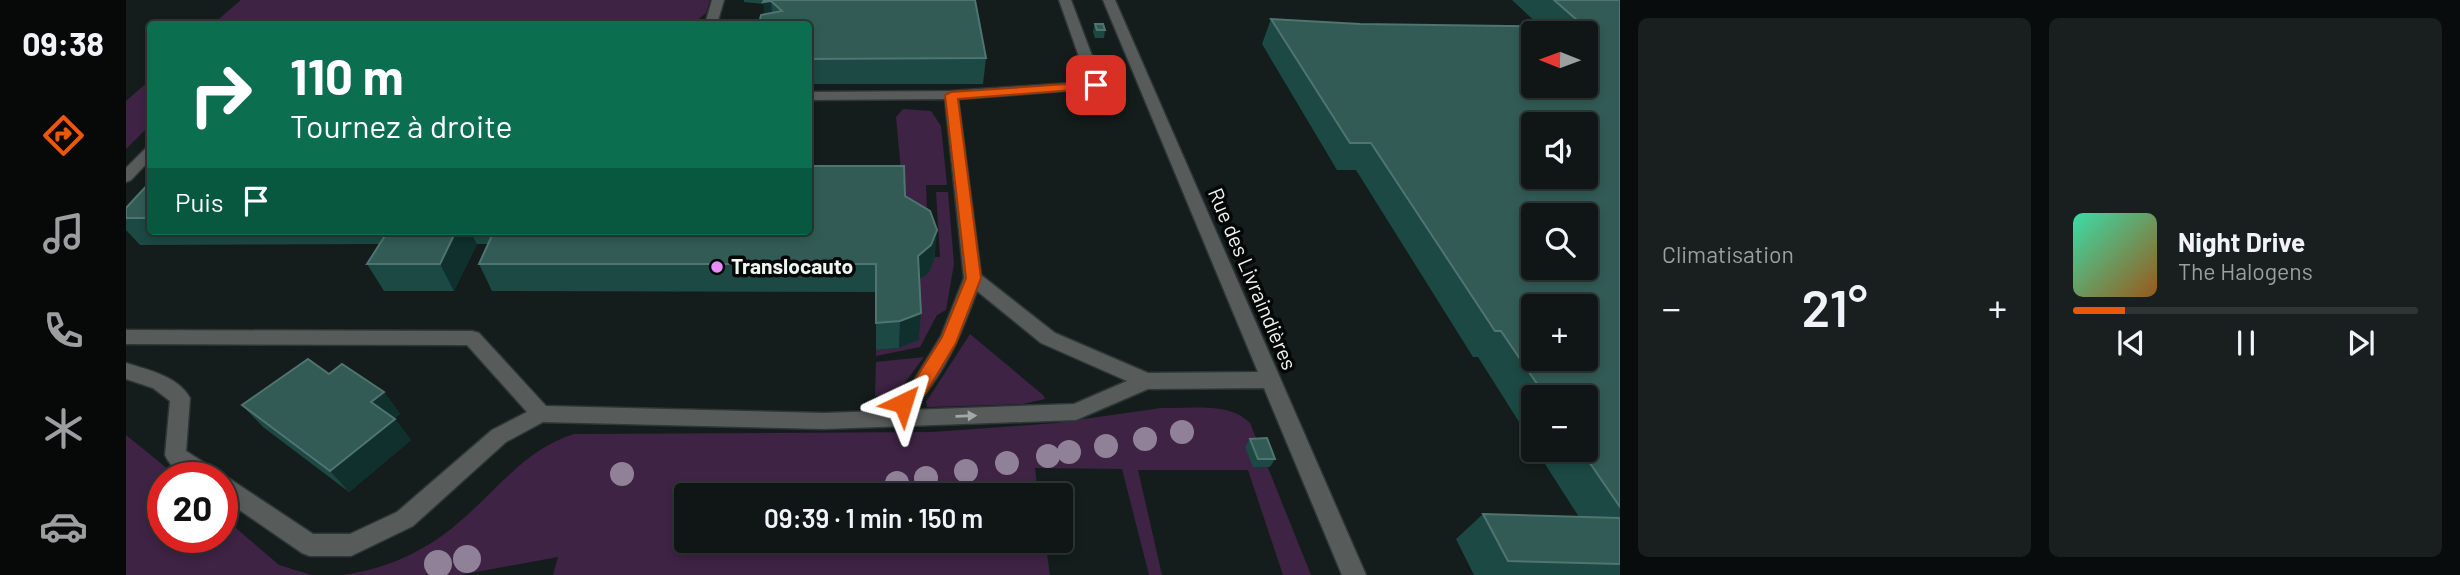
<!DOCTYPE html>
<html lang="fr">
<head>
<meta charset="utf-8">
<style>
  :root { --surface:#0f1615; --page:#181f1e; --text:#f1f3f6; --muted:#9b9fa0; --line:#2f3534; --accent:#ea580c }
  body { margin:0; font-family:Barlow,sans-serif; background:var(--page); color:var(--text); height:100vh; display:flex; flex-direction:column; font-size:26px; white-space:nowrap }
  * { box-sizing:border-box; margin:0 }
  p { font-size:23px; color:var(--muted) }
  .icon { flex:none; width:38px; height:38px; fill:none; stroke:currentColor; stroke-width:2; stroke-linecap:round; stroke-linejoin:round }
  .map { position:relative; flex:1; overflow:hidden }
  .sheet { display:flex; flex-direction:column; gap:18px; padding:18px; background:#080c0c; width:840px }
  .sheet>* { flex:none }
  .guide { position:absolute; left:21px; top:21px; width:665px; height:214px; border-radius:7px; box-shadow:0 4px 10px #0003,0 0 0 2px var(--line); background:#0b6e4f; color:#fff; overflow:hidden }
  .needle { width:46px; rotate:271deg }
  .tools { position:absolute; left:1395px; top:21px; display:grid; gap:14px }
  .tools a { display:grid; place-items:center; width:77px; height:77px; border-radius:7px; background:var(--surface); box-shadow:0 4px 10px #0003,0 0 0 2px var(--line); font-size:35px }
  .speed { position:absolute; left:21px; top:462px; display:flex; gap:14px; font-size:35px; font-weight:700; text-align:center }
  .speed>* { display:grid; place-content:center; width:91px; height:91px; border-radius:50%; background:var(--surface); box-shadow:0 4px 10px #0003,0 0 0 2px var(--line); line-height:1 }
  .speed .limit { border:10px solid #d22; background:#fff; color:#111 }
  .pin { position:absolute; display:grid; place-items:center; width:60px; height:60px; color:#fff; margin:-30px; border-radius:14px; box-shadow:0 4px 10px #0006 }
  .me { position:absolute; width:77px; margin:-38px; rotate:41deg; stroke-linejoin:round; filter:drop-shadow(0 0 5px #0008) }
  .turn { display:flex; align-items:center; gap:24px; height:147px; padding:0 28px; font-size:32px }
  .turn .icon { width:91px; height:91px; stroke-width:2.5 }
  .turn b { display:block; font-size:49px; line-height:60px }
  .then { display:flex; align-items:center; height:66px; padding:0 28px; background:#0003; gap:14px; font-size:26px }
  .big { font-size:52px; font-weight:600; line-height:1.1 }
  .sheet .widget { flex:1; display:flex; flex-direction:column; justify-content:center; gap:10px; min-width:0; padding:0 24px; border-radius:10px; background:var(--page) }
  .song { display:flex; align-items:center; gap:21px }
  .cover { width:84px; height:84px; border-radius:10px; background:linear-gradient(135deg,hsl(160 70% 55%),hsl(30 70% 35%)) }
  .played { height:7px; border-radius:4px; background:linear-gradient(90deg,var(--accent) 15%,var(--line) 15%) }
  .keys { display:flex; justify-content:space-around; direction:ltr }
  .heat { display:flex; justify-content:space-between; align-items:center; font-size:38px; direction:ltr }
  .sheet .tiles { flex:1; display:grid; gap:18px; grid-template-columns:repeat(2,1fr) }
  .trip { position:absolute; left:548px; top:483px; width:399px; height:70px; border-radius:7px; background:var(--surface); box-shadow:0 4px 10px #0003,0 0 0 2px var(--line); font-weight:600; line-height:70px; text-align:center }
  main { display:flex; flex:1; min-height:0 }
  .tab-bar { display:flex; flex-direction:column; width:126px; justify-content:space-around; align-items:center; background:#060908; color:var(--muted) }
  .tab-bar .icon { width:49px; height:49px }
  .tab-bar .selected { color:var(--accent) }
  .tab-bar b { font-size:32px; color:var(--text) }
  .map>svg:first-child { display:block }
</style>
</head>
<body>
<main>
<nav class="tab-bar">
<b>09:38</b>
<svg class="icon selected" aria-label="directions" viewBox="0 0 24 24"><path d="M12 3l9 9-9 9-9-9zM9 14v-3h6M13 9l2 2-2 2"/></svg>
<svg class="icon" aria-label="music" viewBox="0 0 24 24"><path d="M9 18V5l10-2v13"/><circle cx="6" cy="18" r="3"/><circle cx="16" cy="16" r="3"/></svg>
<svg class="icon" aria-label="phone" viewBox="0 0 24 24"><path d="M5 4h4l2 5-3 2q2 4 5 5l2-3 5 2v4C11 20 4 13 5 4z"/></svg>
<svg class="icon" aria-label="climate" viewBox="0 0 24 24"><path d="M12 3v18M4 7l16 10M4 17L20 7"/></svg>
<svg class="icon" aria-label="car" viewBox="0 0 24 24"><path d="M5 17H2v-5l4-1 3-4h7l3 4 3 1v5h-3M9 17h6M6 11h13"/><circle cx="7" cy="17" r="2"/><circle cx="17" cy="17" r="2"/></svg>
</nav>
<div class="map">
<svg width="1494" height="575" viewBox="0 0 1494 575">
  <rect width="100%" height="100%" fill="#141d1c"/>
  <path fill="#3e2344" d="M115,0h469l-4,13 -13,11h-480z
    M24,80v45l-24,24v-48z
    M777,109l28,2 10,15 6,59h-21l2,53 -25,-45 -7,-76z
    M810,192h12l6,72 -8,46 -9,5 -17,32 -44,9v-6l23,-2 17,-65 13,-11 6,-15h5z
    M844,334l73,61 2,4 -22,5 -96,3 -1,-5z
    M798,357l-29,39h-20l1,-34z
    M1035,408c28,1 68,-7 89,15l61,152h-28l-35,-105h-110l24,105h-13l-27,-106 -87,-1 3,27h-352v46h359l5,34h-497l5,-18 -98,18h-118c47,-6 88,-26 123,-58 35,-31 63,-69 109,-83l359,-2 123,-9z
    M0,435l53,43h-16v59h59v-21l57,49 33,10h-186z"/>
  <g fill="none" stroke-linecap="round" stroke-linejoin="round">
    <g stroke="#2e3736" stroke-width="3">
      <path id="minor" d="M586,0h12l-7,24h-12z
        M933,0h12l32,85 -2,3 -143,11 23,176 74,58 93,40 110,-1 -155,-372h12l251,575h-24l-78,-187 -116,1 -72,31 -252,9 -281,-7 -37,20 -93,84 -62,30h-41l-8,-3 -80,-55v-20c-21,0 -47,0 -57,-23l5,-54 -17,-13 -27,-9v-16c22,7 52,13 64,35l-4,53 31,20 2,6 3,-1 8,3 83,55h37l47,-22 95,-82 35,-18 -60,-67 -341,-1v-14l346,1 7,2 67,73 278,7 58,-2 31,-29 28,-46 23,-58 -19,-179 -137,1v-8l143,-1 137,-9zM851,291l64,52 86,38 -53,23 -164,6c34,-32 51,-76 67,-119z
        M24,148v12l-19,20 -5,2v-14l19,-19z"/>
    </g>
    <use href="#minor" fill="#575c5b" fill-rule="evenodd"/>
  </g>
  <g fill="#908198">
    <circle cx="1056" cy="432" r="12"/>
    <circle cx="1019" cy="439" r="12"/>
    <circle cx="980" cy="446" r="12"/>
    <circle cx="943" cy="452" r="12"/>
    <circle cx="922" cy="456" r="12"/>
    <circle cx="881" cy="463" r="12"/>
    <circle cx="840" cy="471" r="12"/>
    <circle cx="496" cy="474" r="12"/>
    <circle cx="800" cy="478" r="12"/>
    <circle cx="771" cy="483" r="12"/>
    <circle cx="341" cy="559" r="14"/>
    <circle cx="312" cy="564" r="14"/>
  </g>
  <path fill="#1c4943" d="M618,0h231l11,58 -3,26h-175v-60l-43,-10 -1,-10 -20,-2z
    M1386,0h108v575h-146l-18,-36 27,-25 96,3 -43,-67h50v-53h-53v47l-55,-87h-5l-117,-187h-19l-75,-126 9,-25 89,5 180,2z
    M969,24l10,6 -1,8h-9l-2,-6z
    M779,196l30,61 -6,15 -10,9 2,32 -2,27 -20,8 -23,2v-58l-384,-1 -13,-27 9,-20h-11l-23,47h-70l-17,-27 12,-20 -239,1 -14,-15v-12h24v13h658z
    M203,374l55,18 16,22 -6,4 17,22 -62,52 -86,-65 -21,-22z
    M1124,439l25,20 -5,8h-17l-8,-20z"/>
  <path fill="#0f302c" d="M645,1l2,23h-7l-3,-22z
    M811,230l-2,27 -6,15 -13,11 2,-27z
    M330,231h14l7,13 -23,47 -14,-27z
    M795,313l-2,27 -20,8 1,-27z
    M258,392l16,22 -13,10 -16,-22z
    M269,419l16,21 -62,52 -19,-21z"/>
  <path fill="#325b56" stroke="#50746f" stroke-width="2" fill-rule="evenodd" d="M638,0h211l11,58 -178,1v-35h-49l2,-9 21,-4 -11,-10 -8,1z
    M1428,0h66v507l-39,-57h5v-53h-40l-45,-66h-6l-124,-188h-21l-79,-124 89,5 225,3zM1407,33h53v53h-53zM1407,124h53v53h-53zM1407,215h53v53h-53zM1407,306h53v53h-53z
    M969,24h8l2,6h-8z
    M682,166h96l1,30 25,15 7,19 -6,15 -13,11 3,57 -21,8 -24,2v-59h-397l15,-33h314z
    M24,182v36h-24v-10z
    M262,231h68l-16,33h-73z
    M182,359l21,15 13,-10 42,28 -13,10 24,17 -65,52 -88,-66z
    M1141,438l8,21h-17l-8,-20z
    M1357,514l137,4v46l-112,-3z"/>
  <defs><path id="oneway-solid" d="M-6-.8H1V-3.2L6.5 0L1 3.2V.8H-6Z" transform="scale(1.75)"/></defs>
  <use fill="#a2a8a7" href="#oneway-solid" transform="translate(840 416) rotate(-2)"/>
  <path fill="#ea580c" stroke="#983908" stroke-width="2" d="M970,82l6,3 -2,3 -142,11 23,179 -25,65 -30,50 -16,16h-13l-3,-6 19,-20 29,-46 24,-59 -21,-183 6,-3z"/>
  <circle fill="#e88eff" stroke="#040706" stroke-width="2.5" cx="591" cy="267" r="7"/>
  <g text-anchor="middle" stroke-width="7" stroke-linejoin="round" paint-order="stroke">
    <g font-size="21" font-weight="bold" fill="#eef5f3" stroke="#040706" text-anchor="start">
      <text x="605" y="274">Translocauto</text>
    </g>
    <g font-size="21" fill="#eef5f3" stroke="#040706">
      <text transform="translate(1126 279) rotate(67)" y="7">Rue des Livraindières</text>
    </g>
  </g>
</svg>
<div class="tools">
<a><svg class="needle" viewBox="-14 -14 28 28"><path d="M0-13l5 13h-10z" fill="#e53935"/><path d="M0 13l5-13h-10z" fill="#9b9fa0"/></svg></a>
<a><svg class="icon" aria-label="sound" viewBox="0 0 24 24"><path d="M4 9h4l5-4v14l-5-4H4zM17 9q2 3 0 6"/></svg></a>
<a><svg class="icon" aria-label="search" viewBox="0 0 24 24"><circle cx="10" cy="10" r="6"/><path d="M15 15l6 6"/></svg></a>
<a>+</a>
<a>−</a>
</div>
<div class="speed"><div class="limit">20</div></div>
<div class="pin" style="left:970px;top:85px;background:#d93025"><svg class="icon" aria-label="arrive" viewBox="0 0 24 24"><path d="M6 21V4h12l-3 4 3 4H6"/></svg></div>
<svg class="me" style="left:777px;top:403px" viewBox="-20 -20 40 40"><path d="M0-17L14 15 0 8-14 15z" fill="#ea580c" stroke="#fff" stroke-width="4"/></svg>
<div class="trip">09:39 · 1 min · 150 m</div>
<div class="guide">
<div class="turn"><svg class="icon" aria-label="right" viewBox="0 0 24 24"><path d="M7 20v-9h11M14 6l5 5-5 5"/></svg><div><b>110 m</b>Tournez à droite</div></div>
<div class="then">Puis<svg class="icon" aria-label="arrive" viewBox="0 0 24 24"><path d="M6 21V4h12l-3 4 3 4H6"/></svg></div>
</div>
</div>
<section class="sheet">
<div class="tiles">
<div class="widget"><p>Climatisation</p>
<div class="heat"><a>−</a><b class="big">21°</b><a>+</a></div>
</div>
<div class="widget">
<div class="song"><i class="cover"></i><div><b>Night Drive</b><p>The Halogens</p></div></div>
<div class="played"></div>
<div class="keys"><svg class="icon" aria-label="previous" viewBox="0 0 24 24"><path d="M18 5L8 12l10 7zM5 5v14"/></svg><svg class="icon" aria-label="pause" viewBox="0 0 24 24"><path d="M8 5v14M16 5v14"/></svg><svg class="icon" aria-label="next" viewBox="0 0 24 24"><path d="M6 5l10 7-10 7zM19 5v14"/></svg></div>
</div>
</div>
</section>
</main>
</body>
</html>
